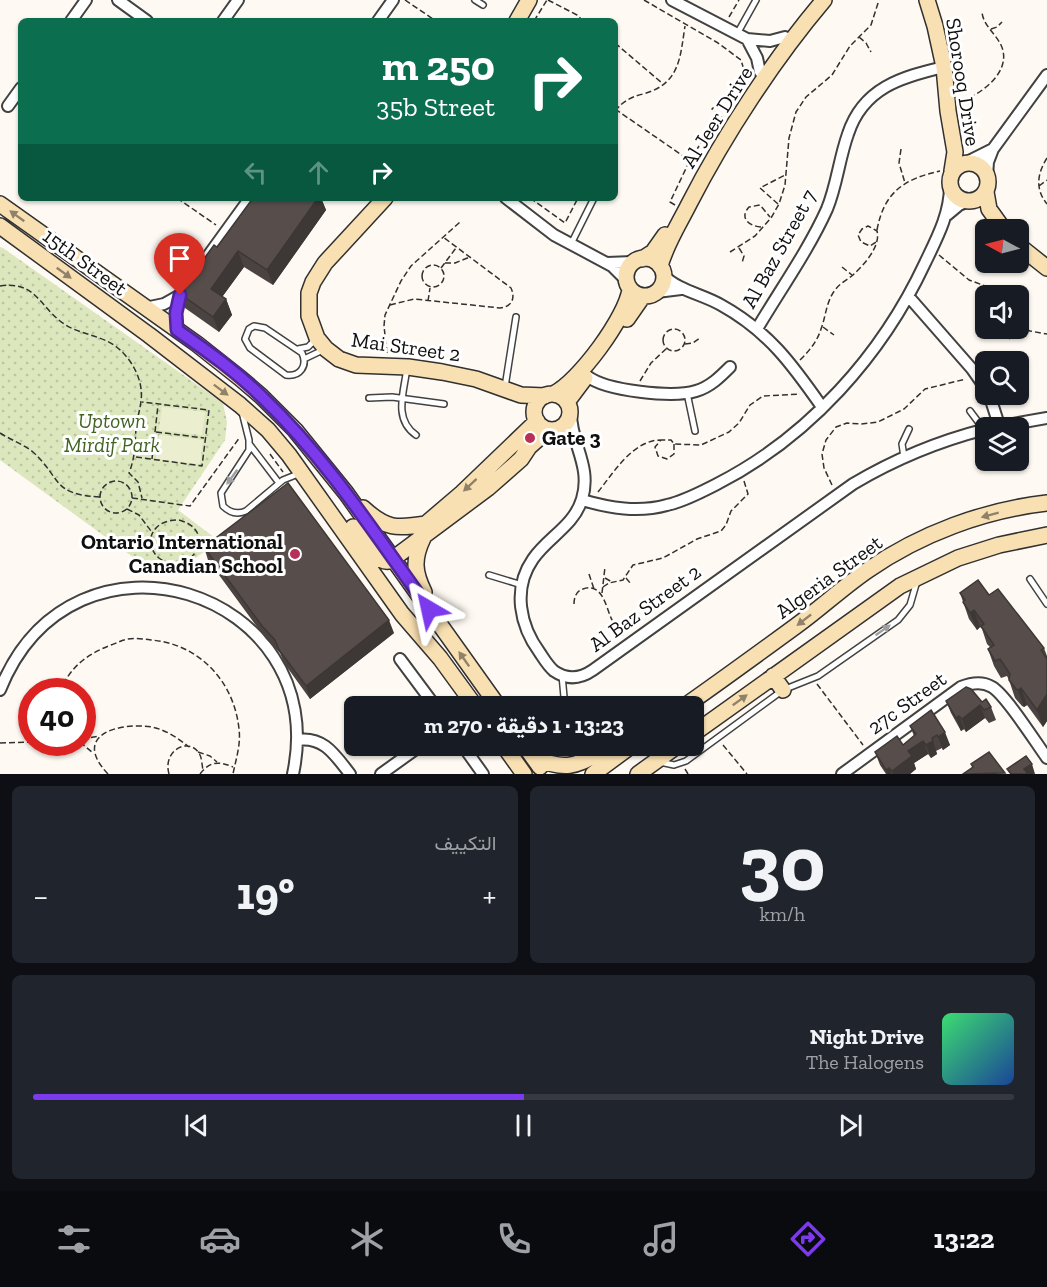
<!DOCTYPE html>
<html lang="ar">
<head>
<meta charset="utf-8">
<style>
  :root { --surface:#171b24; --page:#20242c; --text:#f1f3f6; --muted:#9ea1a6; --line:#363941; --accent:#7c3aed }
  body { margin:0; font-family:"Zilla Slab",Vazirmatn,serif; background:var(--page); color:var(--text); direction:rtl; height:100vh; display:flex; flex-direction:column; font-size:22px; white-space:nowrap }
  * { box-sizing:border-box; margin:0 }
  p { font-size:20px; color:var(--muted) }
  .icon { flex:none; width:33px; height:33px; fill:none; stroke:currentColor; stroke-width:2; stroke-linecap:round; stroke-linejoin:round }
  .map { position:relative; height:774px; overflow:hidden; direction:ltr }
  .panel { display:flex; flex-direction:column; gap:12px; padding:12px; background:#0d0f14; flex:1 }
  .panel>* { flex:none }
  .top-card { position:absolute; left:18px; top:18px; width:600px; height:183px; border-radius:9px; box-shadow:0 2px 4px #0004; direction:rtl; background:#0b6e4f; color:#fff; overflow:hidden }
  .needle { width:39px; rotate:277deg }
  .controls { position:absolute; left:975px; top:219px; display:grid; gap:12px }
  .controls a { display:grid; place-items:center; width:54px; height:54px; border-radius:9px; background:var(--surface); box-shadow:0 2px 4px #0004; font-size:30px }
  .speed { position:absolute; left:18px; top:678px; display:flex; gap:12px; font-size:30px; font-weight:700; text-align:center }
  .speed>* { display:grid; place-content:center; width:78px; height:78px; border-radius:50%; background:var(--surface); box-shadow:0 2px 4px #0004; line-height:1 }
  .speed .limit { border:9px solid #d22; background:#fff; color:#111 }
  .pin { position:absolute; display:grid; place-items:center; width:51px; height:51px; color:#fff; margin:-62px -26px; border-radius:50% 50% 50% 0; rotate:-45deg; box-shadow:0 0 6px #0007 }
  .pin .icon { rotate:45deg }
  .me { position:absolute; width:66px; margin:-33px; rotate:324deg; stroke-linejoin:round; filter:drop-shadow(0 0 4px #0008) }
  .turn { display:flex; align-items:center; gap:21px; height:126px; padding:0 24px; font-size:27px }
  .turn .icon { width:78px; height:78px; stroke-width:2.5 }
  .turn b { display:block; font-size:42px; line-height:51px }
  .lanes { display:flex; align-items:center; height:57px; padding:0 24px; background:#0003; justify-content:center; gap:30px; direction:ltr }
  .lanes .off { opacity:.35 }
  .big { font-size:45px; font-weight:800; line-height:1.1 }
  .panel .widget { flex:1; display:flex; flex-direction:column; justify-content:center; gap:9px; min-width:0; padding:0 21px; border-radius:9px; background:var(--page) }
  .panel .dial { align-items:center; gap:0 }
  .dial b { font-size:78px; line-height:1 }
  .song { display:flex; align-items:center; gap:18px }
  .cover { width:72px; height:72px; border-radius:9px; background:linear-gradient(135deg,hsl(140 70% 55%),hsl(220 70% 35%)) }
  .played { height:6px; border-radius:3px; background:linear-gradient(90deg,var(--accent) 50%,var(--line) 50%) }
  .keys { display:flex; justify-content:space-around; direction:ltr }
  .heat { display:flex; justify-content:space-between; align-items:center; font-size:33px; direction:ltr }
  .panel .tiles { flex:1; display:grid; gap:12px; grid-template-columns:1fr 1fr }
  .widget:last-child { grid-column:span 2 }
  .trip { position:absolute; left:344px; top:696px; width:360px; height:60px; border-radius:9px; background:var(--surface); box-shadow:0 2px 4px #0004; font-weight:800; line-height:60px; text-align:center; direction:rtl }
  .dock { display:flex; height:96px; justify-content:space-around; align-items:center; background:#090b0e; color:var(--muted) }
  .dock .icon { width:42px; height:42px }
  .dock .active { color:var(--accent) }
  .dock b { font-size:27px; color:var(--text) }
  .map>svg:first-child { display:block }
</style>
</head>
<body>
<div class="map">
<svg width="1047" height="774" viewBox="0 0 1047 774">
  <defs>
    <pattern id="park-dots" width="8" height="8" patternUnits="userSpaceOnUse" patternTransform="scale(1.5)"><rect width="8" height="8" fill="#dde7be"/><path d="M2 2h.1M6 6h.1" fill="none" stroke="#bcc5a2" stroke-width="1.8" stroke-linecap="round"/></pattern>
  </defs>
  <rect width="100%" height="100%" fill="#fef9f2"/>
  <path fill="url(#park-dots)" d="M0,247l3,1 220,155 4,19 -2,18 -47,70 41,31 -40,29 -42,-10 -137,-100z"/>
  <path fill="#ecefcf" d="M162,407l43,5 -3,23 -43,-5z
    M159,435l44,5 -3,24 -44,-5z"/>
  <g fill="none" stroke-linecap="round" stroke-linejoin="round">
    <g stroke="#424242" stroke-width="8">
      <path id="lane" d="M475,0l8,5
        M737,34l19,-34
        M571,244l23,-46
        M254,326l11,2 37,25c6,13 -2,24 -16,22l-36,-27 -5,-9 4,-10z
        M298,349l10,-2 8,-8
        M304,359l21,-10
        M407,368c-3,24 -14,51 9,67
        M505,387l11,-70
        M687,393l8,38
        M369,398l23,-1 52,7
        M970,411l9,12 2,7
        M242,412l7,28v10l-28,43 2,13c7,7 14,9 23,5l37,-31 15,-6
        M250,445l29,38
        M904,457l-2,-13 7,-15
        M489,575l33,10
        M1030,579l17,25
        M562,675l2,22
        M660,762l14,3 12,-4 97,-71 35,-14 80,-56 12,-15 7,-24"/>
    </g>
    <g stroke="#424242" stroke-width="14">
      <path id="street" d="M118,0l29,21
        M672,0l75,39 23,2 15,-4
        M71,21l15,-21
        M223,21l15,-21
        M378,21l15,-21
        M747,39l10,19 3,14
        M8,106l13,-18
        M967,162l26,-13
        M987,176l1,-14 5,-13 54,-74
        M506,198l48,37 58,31 14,14
        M947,215l12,-10 9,-4
        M208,256l42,-58
        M607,263l26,-1
        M663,275c16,16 39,19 58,30 47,26 71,59 101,102
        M657,292l24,-3
        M909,297l63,72 14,20
        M145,308l19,-4 16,-9
        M757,329c23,-39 51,-78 70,-120 10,-24 12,-50 21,-75 15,-46 53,-57 96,-67
        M177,330c-4,-18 1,-32 12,-47
        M587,376c19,15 86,22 109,15 14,-4 24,-14 34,-24
        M989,394l10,31
        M571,414c0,30 21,52 11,85 -8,27 -34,38 -49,60 -21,30 -13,67 7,94 4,6 8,13 14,18 13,9 26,8 39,-1l260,-186c42,-25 86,-43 133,-55
        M990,428l57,-10
        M554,430l21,8
        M582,500c28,8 56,13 85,5 18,-4 34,-13 50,-21 92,-47 165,-129 208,-221 12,-25 25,-49 25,-77
        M400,659l35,47
        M0,690c73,-183 332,-100 293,84
        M297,740c27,-4 38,15 53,34
        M463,746l20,28
        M381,774l39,-28
        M842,774l119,-87c10,-4 21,-6 31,0 14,8 44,56 55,71"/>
    </g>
    <g stroke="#313131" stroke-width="18">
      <path id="secondary" d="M927,0l8,26 9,41 4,44 7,41 -3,19
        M517,21l12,-21
        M950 182a19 19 0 1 1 38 0a19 19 0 1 1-38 0Z
        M986,192l3,17 15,21
        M385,198l-60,65 -12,19 -4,11v23l8,22 9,11 13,10 17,6 52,2 34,5 34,7 45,16 24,1
        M0,204l197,140 43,34 21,18 34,34 51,63 152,213
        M0,226l149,109 91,70 28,25 21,25 113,159 38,44 35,48
        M1018,245l29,23
        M626 277a19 19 0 1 1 38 0a19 19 0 1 1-38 0Z
        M642,259l11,-7 12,-17
        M660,266c6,-22 19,-42 29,-62 36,-70 85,-145 135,-204
        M627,319l16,-23
        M534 412a18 18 0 1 1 36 0a18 18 0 1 1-36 0Z
        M553,394c25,-11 74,-78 77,-105
        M567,402l18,-24
        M363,508c23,21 33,21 63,16
        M353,527c9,11 21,37 37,34l98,-73 33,-29 8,-12 19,-17
        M421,528l41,-35 75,-72
        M423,538c-10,21 -9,34 1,54
        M773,676l10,14
        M685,706c37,-26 74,-53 111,-80 25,-18 47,-39 72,-56 52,-36 116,-60 179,-67
        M693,734l207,-148 58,-28 41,-13 48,-10
        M504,746l20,28
        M525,746l15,21
        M534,758c40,16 45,4 79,-12
        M593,774l38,-28
        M638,774l39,-28"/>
    </g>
    <path stroke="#313131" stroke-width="1.5" stroke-dasharray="6 3" stroke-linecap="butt" d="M405,0l31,21
      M548,0l29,15 6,6
      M644,0l74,43 23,17 3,10 -3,10 -29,29 7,6
      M729,17l10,-17
      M534,21l13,-21
      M991,29l6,-2 5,-5
      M859,37l7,6 5,9
      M615,43l47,40
      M961,101c21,-7 52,-30 40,-56 -6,-12 -18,-20 -19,-33
      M615,109l74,51
      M615,111c8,-10 16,-14 28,-17 37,-10 37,-36 42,-68
      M901,149l-2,14 6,20
      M1047,158c-10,16 -12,31 0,46
      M1039,186l8,-6
      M177,198l39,27
      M530,198l35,25 13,-25
      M778,204l-18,-16 25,-13
      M675,205l-5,-3 20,-42 29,-45 4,3
      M761,227c-12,-1 -22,-9 -12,-20l11,-2 10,12
      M877,230c7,-38 27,-51 63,-59
      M739,248l5,8 -2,7
      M730,252l25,-16 16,-18 8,-14 6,-19 4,-47 7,-26 10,-15 26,-22 18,-29 21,-21 8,-25
      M939,255l30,25 19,7 8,9
      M445,263h10l15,-6
      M422 276a11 11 0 1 1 22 0a11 11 0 1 1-22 0Z
      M842,267l10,8
      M441,268l15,-20
      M0,286c34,-5 38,17 60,35 16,13 37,13 54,24 17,12 30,35 27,56 -1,9 -4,18 -5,27 -1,17 -1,30 -7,45l9,9 4,16
      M428,301l2,-13
      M390,305l24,-6 86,9c11,-1 16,-9 11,-20l-68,-51
      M1018,326l12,5 17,3
      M823,327l11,8
      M663 340a11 11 0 1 1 22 0a11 11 0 1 1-22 0Z
      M1009,339l12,-11
      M685,344l8,-1 7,-5
      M387,353l-3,-27 1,-11 16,-34 10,-15 49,-44
      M800,360c9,-9 17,-18 21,-31 5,-13 5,-27 14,-39 5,-7 12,-10 18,-15 11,-10 28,-29 24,-44l-9,-5 -6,3 -4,6 3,7 9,4 6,-4
      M640,381l11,-18 16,-15
      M156,432l48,6
      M0,433c11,7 23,11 33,19 30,28 18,42 67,45
      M674,444v10l-7,5 -9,-3 -3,-9 6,-7h10l3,4 27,1 28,-13 10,-9 11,-18 13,-9 37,-2
      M270,454l13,18
      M136,457l66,9 7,-56 -67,-8
      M152,459l6,-54
      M100 497a16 16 0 1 1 32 0a16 16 0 1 1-32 0Z
      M832,485l-8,-17 -2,-14 4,-14 10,-13 11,-4 14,1 17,-2 26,-13 21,-20 41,-10
      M598,492c16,-20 35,-52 63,-52
      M132,498l58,8 50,-69
      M127,509l12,6 12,16
      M179,520c42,11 9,61 -20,38 -7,-6 -9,-13 -8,-21 4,-13 15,-17 28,-17z
      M589,574l5,15
      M605,578l7,4
      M626,578l5,6
      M603,587l6,-4 14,-3 10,-15 30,-7 34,-19 24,-8 5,-6 5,-14 17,-17 -4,-13
      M602,593l3,-26
      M574,604c0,-6 2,-13 9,-15 20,-7 23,19 29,31 4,6 8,11 11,16
      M817,684l46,61
      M59,692c12,-25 26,-37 52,-47 6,-2 11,-5 17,-6 8,-1 16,0 23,1 48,4 83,41 88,89 2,15 -3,30 -6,45
      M82,739l17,-3
      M80,742l13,11
      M0,743l32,-1
      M723,745l24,29
      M198,752l12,4 7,6
      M685,769l3,5
      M108,774c-37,-39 10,-52 44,-47 14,3 26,11 37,20
      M169,774c-7,-25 22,-38 31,-19 2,4 2,11 3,15
      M200,774c10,-13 19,-13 33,-7"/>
    <use href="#lane" stroke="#fff" stroke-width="5"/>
    <use href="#street" stroke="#fff" stroke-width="10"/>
    <use href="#secondary" stroke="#f9e0b2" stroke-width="15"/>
  </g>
  <path fill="#4b4341" d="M253,198h68l5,12 -53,75 -29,-18 -22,30 4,2 6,16 -13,17 -34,-24 -6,-15 38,-46z
    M204,547l190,86 -84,66 -26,-36 -4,-10 -14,-14 -58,-79z
    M960,593l29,2 55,53 3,8v65l-4,6 -16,-22 -3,2 -2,-1 -7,-8 -6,-18 -2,-4 -6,2 -7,-12 -6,-17 2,-2 -3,-3 -5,-15 -2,-2 -3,3 -8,-11z
    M946,701l36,1 9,5 5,13 -7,3 -4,-5 -19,14 -2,-3 -3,2 -10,-18z
    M931,710l19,35 -7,5 -1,-2 -6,3 1,3 -6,4 -3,-4 -14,9 2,6 -6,5h-24l-6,-9 -5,-13 28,-7 11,-9 -4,-10z"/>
  <path fill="#3d3735" d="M318,198h3l5,12 -53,75 -6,-15z
    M238,251l6,16 -27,37 -6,-15z
    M226,299l6,16 -13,17 -6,-15z
    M974,610l6,17 -3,3 -7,-17z
    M389,620l5,13 -84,66 -4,-13z
    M1021,688l6,17 -3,2 -6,-17z
    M1047,694v27l-4,6 -6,-17z
    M980,705l5,13 -19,14 -4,-13z
    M959,716l5,13 -3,2 -5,-13z
    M945,732l5,13 -7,5 -5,-13z
    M923,741l5,13 -14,9 2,6 -6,5h-17l-1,-3 16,-20z
    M933,741l4,13 -6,4 -5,-13z
    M1032,764l3,10h-9l-2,-5z
    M889,768l2,6h-3l-2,-4z"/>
  <path fill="#574e4c" stroke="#3d3735" stroke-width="1.5" d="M253,198h65l-51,72 -29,-19 -27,38 15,10 -13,18 -34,-24 35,-48 3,2z
    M288,483l101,137 -83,66 -27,-36 -4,-10 -13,-14 -58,-79z
    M978,580l11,15 9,-6 46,59 -3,2 6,9v35l-10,16 -16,-22 -3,2 -2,-1 -7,-9 1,-6 -10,-15 -5,2 -7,-12 6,-4 -13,-19 3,-2 -10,-14 -4,3 -7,-11 2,-2 -5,-7z
    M966,687l5,2 11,13 4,-3 5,8 -7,3 -4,-5 -18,14 -3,-3 -3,2 -10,-17z
    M931,710l14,22 -7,5 -1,-2 -5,3 1,3 -7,4 -3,-4 -15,10 4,5 -20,15 -3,-3 -3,2 -11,-18 22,-16 6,9 13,-11 -6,-8z
    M989,752l16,21 -42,1 10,-7 -2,-3z
    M1026,756l6,8 -8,5 4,5h-17l-4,-5z"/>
  <defs><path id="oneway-solid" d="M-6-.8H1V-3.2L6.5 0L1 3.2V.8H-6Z" transform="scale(1.5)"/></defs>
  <g fill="#908269">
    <use href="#oneway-solid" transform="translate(17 216) rotate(-144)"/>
    <use href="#oneway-solid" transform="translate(64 273) rotate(36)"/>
    <use href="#oneway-solid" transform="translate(221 390) rotate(37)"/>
    <use href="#oneway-solid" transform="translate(470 485) rotate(137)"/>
    <use href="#oneway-solid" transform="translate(990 515) rotate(165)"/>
    <use href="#oneway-solid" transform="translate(804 620) rotate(142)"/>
    <use href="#oneway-solid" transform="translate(464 659) rotate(-125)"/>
    <use href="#oneway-solid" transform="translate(740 700) rotate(-36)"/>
  </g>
  <g fill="#9f9f9f">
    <use href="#oneway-solid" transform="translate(232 477) rotate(126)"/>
    <use href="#oneway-solid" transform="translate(883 630) rotate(-35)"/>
  </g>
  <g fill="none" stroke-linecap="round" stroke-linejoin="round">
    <g stroke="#51269a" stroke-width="15">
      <path id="route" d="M180,295l-4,18 1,17c30,21 60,42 86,68 65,62 114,139 166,211"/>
    </g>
    <use href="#route" stroke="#7c3aed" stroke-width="10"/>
  </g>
  <g fill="#b63058" stroke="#fff" stroke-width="2">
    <circle cx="530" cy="438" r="6"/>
    <circle cx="295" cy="554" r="6"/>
  </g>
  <g text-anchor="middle" stroke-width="6" stroke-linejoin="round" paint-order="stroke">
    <g font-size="21" fill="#0f0f0f" stroke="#fff">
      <text transform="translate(963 82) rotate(81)" y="7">Shorooq Drive</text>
      <text transform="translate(717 117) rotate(-58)" y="7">Al Jeer Drive</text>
      <text transform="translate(779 249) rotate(-61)" y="7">Al Baz Street 7</text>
      <text transform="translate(85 262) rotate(36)" y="7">15th Street</text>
      <text transform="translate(406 347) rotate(8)" y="7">Mai Street 2</text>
      <text transform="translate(829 577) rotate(-36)" y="7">Algeria Street</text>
      <text transform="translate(645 608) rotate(-36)" y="7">Al Baz Street 2</text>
      <text transform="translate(907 703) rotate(-36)" y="7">27c Street</text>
    </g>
    <g font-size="21" font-style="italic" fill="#406323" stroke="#fff">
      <text x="112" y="428">Uptown<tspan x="112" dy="24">Mirdif Park</tspan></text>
    </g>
    <g font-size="21" font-weight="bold" fill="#0f0f0f" stroke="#fff" text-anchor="start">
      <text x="542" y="445">Gate 3</text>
      <text x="283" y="549" text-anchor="end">Ontario International<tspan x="283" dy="24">Canadian School</tspan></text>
    </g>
  </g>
</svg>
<div class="controls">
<a><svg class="needle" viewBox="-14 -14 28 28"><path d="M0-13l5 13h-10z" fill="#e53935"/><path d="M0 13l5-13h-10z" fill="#9ea1a6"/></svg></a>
<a><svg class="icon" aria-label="sound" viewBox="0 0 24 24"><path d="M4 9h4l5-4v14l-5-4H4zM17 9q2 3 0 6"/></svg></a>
<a><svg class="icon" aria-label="search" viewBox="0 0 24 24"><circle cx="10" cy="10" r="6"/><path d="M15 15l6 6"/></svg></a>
<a><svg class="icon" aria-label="layers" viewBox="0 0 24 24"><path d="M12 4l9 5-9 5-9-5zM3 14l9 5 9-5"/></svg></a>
</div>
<div class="speed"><div class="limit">40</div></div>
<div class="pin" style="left:180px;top:295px;background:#d93025"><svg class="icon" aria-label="arrive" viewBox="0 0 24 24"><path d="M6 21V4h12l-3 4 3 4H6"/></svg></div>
<svg class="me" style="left:429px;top:609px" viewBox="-20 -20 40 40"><path d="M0-17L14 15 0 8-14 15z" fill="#7c3aed" stroke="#fff" stroke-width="4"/></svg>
<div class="trip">13:23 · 1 دقيقة · 270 m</div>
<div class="top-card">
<div class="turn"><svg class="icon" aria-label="right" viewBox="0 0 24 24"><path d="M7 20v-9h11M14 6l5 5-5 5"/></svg><div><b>250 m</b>35b Street</div></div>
<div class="lanes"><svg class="icon off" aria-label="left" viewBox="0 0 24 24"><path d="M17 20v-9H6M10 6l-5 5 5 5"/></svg><svg class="icon off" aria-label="ahead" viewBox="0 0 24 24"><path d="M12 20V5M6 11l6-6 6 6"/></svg><svg class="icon" aria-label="right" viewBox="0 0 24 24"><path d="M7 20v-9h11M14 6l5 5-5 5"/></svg></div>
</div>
</div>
<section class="panel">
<div class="tiles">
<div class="widget dial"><b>30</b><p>km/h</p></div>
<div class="widget"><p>التكييف</p>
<div class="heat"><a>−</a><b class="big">19°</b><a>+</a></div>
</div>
<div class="widget">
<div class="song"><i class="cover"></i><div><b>Night Drive</b><p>The Halogens</p></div></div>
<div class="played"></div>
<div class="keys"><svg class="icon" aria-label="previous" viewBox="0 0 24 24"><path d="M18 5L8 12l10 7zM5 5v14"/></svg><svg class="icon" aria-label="pause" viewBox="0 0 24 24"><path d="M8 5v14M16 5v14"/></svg><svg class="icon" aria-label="next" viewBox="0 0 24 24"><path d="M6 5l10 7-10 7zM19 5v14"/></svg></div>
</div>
</div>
</section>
<nav class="dock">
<b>13:22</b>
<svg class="icon active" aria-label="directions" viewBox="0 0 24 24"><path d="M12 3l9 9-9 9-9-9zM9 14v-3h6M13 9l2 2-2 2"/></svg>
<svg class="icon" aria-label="music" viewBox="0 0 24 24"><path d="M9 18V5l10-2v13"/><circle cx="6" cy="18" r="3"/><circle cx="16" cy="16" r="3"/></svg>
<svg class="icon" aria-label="phone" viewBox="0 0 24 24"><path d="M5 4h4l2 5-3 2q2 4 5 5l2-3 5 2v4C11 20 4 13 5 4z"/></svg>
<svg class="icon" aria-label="climate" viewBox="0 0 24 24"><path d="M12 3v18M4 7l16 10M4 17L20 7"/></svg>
<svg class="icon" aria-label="car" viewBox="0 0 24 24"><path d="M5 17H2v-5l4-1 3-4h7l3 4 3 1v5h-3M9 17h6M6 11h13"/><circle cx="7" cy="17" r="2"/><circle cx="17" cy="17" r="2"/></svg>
<svg class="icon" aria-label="filters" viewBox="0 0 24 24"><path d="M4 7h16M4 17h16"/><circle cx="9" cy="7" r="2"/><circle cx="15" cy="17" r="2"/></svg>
</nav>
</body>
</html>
